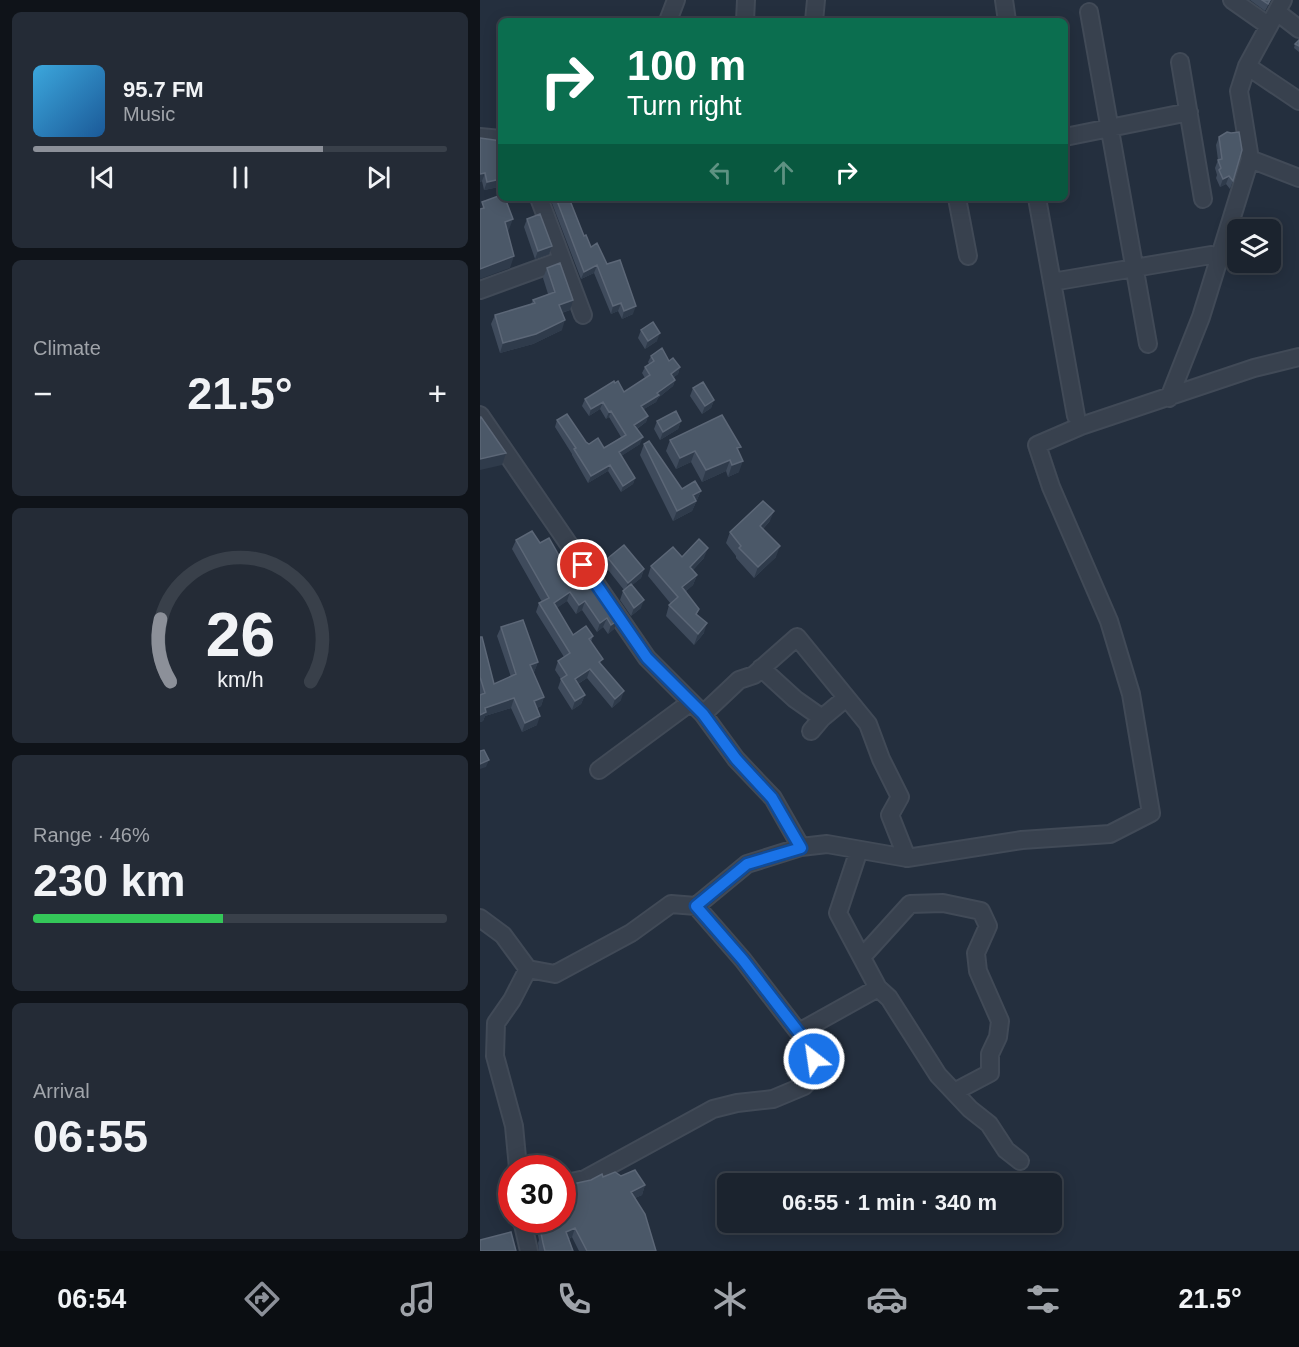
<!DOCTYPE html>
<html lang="en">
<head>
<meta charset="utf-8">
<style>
  :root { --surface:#1b232e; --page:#242b36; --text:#f1f3f6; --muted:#a0a4aa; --line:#39404a; --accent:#8c9099 }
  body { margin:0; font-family:Arial,sans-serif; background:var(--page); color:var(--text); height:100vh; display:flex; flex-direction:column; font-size:22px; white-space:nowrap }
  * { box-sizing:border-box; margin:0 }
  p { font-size:20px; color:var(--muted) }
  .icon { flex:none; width:33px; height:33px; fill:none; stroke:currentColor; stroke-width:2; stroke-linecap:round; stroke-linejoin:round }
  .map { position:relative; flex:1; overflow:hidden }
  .panel { display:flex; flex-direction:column; gap:12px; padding:12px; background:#0f1319; width:480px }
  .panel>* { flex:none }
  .banner { position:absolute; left:18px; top:18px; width:570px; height:183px; border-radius:9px; box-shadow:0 3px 15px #0003,0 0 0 2px var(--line); background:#0b6e4f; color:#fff; overflow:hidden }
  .tools { position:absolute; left:747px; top:219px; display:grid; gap:12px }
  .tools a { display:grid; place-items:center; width:54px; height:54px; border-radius:9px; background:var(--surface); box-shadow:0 3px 15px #0003,0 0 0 2px var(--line); font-size:30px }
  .speed { position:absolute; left:18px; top:1155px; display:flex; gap:12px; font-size:30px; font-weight:700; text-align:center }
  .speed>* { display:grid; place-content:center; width:78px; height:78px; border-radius:50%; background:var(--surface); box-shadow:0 3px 15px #0003,0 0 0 2px var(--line); line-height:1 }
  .speed .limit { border:9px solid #d22; background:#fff; color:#111 }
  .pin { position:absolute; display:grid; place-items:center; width:51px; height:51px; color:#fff; margin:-26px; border:3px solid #fff; border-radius:50%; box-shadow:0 2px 6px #0007 }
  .me { position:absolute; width:66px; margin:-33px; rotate:330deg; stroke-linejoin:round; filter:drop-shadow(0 0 4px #0008) }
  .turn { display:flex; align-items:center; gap:21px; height:126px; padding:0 30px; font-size:27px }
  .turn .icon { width:78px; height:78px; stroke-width:2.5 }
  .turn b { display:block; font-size:42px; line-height:51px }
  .lanes { display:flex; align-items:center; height:57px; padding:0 30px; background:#0003; justify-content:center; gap:30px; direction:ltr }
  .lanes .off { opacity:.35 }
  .big { font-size:45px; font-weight:600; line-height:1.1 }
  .panel .tile { flex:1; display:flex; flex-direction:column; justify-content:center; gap:9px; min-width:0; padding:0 21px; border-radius:9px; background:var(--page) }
  .panel .dial { align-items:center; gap:0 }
  .dial svg { height:156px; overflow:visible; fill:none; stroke:var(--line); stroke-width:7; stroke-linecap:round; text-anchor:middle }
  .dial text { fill:var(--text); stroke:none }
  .song { display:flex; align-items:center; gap:18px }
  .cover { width:72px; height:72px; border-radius:9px; background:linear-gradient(135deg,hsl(200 70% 55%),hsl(210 70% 35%)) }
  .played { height:6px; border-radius:3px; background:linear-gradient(90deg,var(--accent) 70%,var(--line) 70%) }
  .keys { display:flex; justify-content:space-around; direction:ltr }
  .heat { display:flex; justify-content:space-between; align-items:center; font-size:33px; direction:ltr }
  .charge { height:9px; border-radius:4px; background:linear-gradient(90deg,#34c759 46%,var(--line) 0) }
  .trip { position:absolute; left:237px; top:1173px; width:345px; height:60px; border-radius:9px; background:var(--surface); box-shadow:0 3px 15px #0003,0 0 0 2px var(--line); font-weight:600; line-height:60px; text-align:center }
  .menu { display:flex; height:96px; justify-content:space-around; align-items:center; background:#0b0e12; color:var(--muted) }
  .menu .icon { width:42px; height:42px }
  .menu .selected { color:var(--accent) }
  .menu b { font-size:27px; color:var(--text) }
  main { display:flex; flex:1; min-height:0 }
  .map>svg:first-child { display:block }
</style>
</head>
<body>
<main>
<section class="panel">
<div class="tile">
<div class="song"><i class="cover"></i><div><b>95.7 FM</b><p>Music</p></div></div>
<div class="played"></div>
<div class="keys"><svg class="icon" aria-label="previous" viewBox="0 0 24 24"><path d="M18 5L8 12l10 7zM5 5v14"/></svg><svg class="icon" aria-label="pause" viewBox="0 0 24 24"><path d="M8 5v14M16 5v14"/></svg><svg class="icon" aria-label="next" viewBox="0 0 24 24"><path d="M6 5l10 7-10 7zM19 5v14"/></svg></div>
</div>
<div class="tile"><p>Climate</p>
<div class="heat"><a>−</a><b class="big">21.5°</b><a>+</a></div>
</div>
<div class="tile dial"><svg viewBox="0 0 100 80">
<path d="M14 69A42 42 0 1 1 86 69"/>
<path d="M14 69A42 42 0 0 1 9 37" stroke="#8c9099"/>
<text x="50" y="56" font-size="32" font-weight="700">26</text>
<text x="50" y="72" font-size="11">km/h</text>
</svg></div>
<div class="tile"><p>Range · 46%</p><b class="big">230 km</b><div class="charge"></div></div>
<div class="tile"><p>Arrival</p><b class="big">06:55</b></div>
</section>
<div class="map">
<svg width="819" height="1251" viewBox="0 0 819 1251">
  <rect width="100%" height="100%" fill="#242f3e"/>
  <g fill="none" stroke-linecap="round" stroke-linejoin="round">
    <g stroke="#414a57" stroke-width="20">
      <path id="street" d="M524,0l3,21
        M752,0l37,26
        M609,12l59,332
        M797,12l22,17
        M188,21l8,-21
        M265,21l1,-21
        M334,21l2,-21
        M700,62l23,137
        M767,66l52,35
        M0,137l21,2
        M585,137l124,-25
        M770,159l49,19
        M59,198l44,117
        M477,198l11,58
        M557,198l39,218
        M572,282l159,-27
        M0,290l82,-30
        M689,398l32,-81 49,-158 -11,-68 8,-25 36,-66
        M0,415l167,243 56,56 33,45 37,39 28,49
        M281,668l34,31 27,19
        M223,714l36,-34 15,-5 43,-38 71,87 13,35 19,38 -10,18 17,43
        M331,731l11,-13 24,-20
        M119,770l92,-68
        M379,850l-21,63 40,75 11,10 49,77 32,34 19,15 17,26 14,11
        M0,918l23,17 25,34 27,5 76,-41 40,-29 25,2 51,-42 54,-17 26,-3 80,14 115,-18 88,-6 41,-21 -20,-119 -22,-73 -58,-134 -14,-42 44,-19 173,-58 45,-11
        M382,957l48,-53 33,-1 38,8 7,15 -12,27 2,18 22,50 -2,16 -8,17v19l-36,19
        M319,1032l79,-44
        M38,1168l-4,-42 -19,-70 1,-33 16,-23 16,-31
        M82,1184l23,-5 128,-70 24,-6 36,-4 31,-13 14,-15 -8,-24 -67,-87 -47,-54
        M42,1220l7,31"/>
    </g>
    <use href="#street" stroke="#38414e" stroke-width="16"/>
  </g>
  <path fill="#3f4b5c" d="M770,0h21l-6,11z
    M819,40v12l-5,-4 1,-4z
    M739,137l14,44 -3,8 -4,-5 -6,3 -4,-9 1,-3 -2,-7 3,-8 -2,-15z
    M0,138l21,3v22h-3l1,24 -15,3 -2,-9 -2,1z
    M70,198h19l15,38 7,11 16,17 26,50 -11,5 -4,-8 -7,3 -17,-41 -13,6z
    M47,219l25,27 -3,8 -14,5 -11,-32z
    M67,268l23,42 -8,3v17l-29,14 -33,9 -9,-29 4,-9 36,-11 2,-4 15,-6 -5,-16z
    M161,330l16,11 -12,8 -7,-11z
    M171,356l18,5 11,6 -2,7 -4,3 1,3 -2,6 -15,12 -2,4 -12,7 4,7 -2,6 -9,7 3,15 -19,12 14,22 -2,6 -12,8 -13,-21 -20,12 -16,-28v-1l-17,-27 2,-7 32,24 15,4 17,-11 -12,-20 -3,2 -6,-10 -11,7 -7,-10 3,-7 39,-7 21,-14 -3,-5 3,-6 4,-3 -1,-2z
    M213,388l21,12 -3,8 -9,6 -12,-18z
    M177,421h24l-3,8 -18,11 -6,-11z
    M190,440l69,12v20l-11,5 -2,-6 -24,11 -11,-20 -15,7 -10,-18z
    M164,444l38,45 19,2 -9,20 -19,10 -33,-66z
    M290,521l-7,8 13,28 -22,21 -18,-20v-2l-10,-13 4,-11z
    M36,540l24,3 33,37 45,40 -4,9 -6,5 -5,-7 -6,5 -15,-22 -6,4 -9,-13 -11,7 17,27 20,1 -2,6 10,22 20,36 -9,8 -25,-30 -9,6 7,11 -4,9 -9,6 -14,-22 3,-9 -6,-9 3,-9 6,-4 -28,-45 3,-9 3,-1 -30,-53z
    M202,557l22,1 -11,12 4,5 -4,10 -7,6 11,24 7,18 -10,12 -28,-29 3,-11 2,-1 -23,-28 3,-10z
    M128,558l36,11 -3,9 -9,7 9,23 -10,8 -11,-16 3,-9 1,-1 -19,-24z
    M21,627l37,35 -4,10h-1l11,25 -3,9 -4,2v17l-15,7 -11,-24 -26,8 -2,5 -3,1v-85l14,47 17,-7 -14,-41z
    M141,1176l24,9 -3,10 -7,3 21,53h-77l-7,-14 -3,2 4,12h-34l-1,-8 1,-3 -2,-9 2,-6 -2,-5h25l6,-35 35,-8z"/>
  <path fill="#2f3b4b" d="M17,155h4v8h-7z
    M5,173l-3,8 -2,1v-8z
    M749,176l-3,8 -6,3 3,-8z
    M21,179l-2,8 -15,3 3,-8z
    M33,219l-5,13 -8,2 5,-12z
    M72,246l-3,8 -14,5 3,-8z
    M34,256l-4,12 -30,11v-10z
    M117,265l-3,8 -13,6 3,-7z
    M93,300l-3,10 -15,5 4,-10z
    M141,303l-3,8 -7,3 2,-8z
    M156,306l-3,8 -11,5 2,-8z
    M85,320l-3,10 -29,14 -33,9 3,-10z
    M180,333l-3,8 -12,8 3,-8z
    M200,367l-2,7 -9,7 2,-7z
    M195,380l-2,6 -15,12 -2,4 -17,10 2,-6z
    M234,400l-3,8 -9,6 3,-8z
    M123,402l-3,7 -11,7 2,-7z
    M131,411l-2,6 -3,2 3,-7z
    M168,416l-2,6 -14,10 2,-7z
    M201,421l-3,8 -18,11 3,-8z
    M163,437l-3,7 -23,15 2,-7z
    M215,451l-4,11 -15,7 4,-11z
    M26,453l-4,12 -22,5v-11z
    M250,460l-4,11 -24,11 4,-12z
    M263,461l-4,11 -11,5 4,-12z
    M130,465l-2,6 -20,12 3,-7z
    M155,478l-2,6 -12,8 2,-6z
    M221,491l-9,20 -19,10 4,-10 16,-16z
    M294,511l-4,10 -14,15 4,-10z
    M300,546l-4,11 -22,21 4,-11z
    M228,548l-4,10 -18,19 4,-10z
    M164,569l-3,9 -16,13 3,-8z
    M217,575l-4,10 -14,12 3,-10z
    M90,592l-3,9 -17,12 4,-10z
    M164,600l-3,8 -10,8 3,-8z
    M105,601l-3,9 -6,4 3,-9z
    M127,618l-4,9 -6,5 3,-9z
    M138,620l-4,9 -6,5 3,-9z
    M227,623l-3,10 -10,12 4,-11z
    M58,662l-4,10 -8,2 4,-9z
    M110,669l-3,9 -16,10 4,-9z
    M144,691l-3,9 -9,8 3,-9z
    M105,695l-4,9 -9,6 3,-9z
    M64,697l-3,9 -10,4 3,-9z
    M34,698l-3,10 -26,8 -2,5 -3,1v-7l5,-7z
    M60,716l-3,9 -15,7 3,-9z
    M9,760l-3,7 -6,2v-5z
    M165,1185l-3,10 -14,6 3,-9z
    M95,1228l-3,9 -9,4 3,-9z"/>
  <path fill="#4b5868" stroke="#5c6777" stroke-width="1.5" d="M782,0h8l-2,4z
    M819,40v6l-4,-2z
    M747,132l4,1 8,-1 3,18 -9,31 -4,-5 -6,3 -4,-9 2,-2 -3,-8 4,-1 -3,-22z
    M0,138l21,3v14h-4l4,24 -14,3 -2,-9 -5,1z
    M21,195v3h4l8,21 -8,3 9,34 -34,13v-60l4,-1 -2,-6z
    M76,198h13l15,38 2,-1 5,12 6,-4 10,21 13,-4 16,46 -12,5 -3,-8 -8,3 -16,-41 -13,7z
    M60,214l12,32 -14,5 -11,-32z
    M80,263l13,37 -14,5 6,15 -29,14 -33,9 -8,-28 40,-12 -2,-3 22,-8 -8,-24z
    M173,322l7,11 -12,8 -7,-11z
    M182,348l7,13 4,-3 7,9 -9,7 4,6 -18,13 2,2 -18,11 7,10 -14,9 9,12 -24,15 16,26 -12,8 -13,-21 -19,11 -17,-27 2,-1 -19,-28 10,-6 19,28 3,2 9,-6 6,10 22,-13 -15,-24 -2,1 -6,-10 -12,7 -6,-10 29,-18 1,2 3,-2 6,11 26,-17 -5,-8 9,-6 -3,-5z
    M223,382l11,18 -9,6 -12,-18z
    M196,411l5,10 -18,11 -6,-11z
    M242,415l19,32 -4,1 6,13 -11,4 -2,-5 -24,10 -11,-19 -15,7 -10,-18z
    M0,417h1l25,36 -26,6z
    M169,441l33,48 13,-8 6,10 -8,4 3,6 -19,10 -33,-67z
    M283,501l11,10 -14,15 20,20 -22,21 -19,-19 2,-2 -11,-14z
    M52,531l8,12 9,-5 24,42 12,-8 33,48 -7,5 -4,-7 -7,5 -15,-22 -6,4 -9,-13 -16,11 19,32 13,-9 7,10 -4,3 14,20 -4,3 25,29 -9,8 -25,-30 -15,10 10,16 -10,6 -14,-22 6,-4 -9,-14 12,-8 -31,-50 10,-5 -33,-58z
    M219,539l9,9 -18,19 7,8 -15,12 17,22 -3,5 11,9 -9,11 -29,-29 9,-8 -27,-31 22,-19 9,10z
    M144,545l20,24 -16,14 -20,-25z
    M151,584l13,16 -10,8 -11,-17z
    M43,620l15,42 -8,3 14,32 -10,4 6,15 -15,7 -11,-25 -29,10 1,4 -6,3v-20l5,-2 -5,-16v-40h2l12,47 22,-10 -15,-47z
    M4,750l5,10 -9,4v-13z
    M155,1170l10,15 -14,7 14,22 11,37h-69l-12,-23 -9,4 7,19h-28l-2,-8 -2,-10h2l-3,-12 2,-1h20v-36l6,1 23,-5 11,-6 1,3 12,-5 6,4z
    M31,1232l5,19h-36v-11z"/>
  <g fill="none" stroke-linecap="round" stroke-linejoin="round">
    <g stroke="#114b97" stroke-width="15">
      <path id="route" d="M103,565l64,93 56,56 33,45 36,39 29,50 -54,16 -51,42 47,54 67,87 4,12"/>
    </g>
    <use href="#route" stroke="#1a73e8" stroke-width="10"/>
  </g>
</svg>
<div class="tools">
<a><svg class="icon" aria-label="layers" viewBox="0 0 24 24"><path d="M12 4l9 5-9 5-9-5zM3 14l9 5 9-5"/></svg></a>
</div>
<div class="speed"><div class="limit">30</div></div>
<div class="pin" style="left:103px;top:565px;background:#d93025"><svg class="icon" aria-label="arrive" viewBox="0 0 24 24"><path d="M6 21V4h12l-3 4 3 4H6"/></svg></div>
<svg class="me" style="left:334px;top:1059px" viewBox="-20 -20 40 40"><circle r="17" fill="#1a73e8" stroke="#fff" stroke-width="3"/><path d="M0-11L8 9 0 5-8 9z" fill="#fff"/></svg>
<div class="trip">06:55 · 1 min · 340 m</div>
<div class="banner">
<div class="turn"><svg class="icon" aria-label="right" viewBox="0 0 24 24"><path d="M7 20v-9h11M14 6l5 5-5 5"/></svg><div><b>100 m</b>Turn right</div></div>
<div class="lanes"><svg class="icon off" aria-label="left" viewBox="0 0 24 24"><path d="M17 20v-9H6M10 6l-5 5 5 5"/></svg><svg class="icon off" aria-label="ahead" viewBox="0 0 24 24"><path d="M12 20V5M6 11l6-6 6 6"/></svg><svg class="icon" aria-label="right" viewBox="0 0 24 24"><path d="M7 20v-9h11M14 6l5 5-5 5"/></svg></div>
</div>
</div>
</main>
<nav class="menu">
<b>06:54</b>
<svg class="icon selected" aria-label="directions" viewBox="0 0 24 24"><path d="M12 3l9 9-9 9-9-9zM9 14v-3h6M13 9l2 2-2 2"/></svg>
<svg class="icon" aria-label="music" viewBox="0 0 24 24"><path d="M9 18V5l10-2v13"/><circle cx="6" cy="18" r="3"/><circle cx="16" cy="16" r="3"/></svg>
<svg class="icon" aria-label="phone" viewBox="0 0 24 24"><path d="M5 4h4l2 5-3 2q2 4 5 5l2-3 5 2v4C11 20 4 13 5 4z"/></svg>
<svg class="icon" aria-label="climate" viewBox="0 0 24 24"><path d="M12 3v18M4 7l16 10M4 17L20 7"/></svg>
<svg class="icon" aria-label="car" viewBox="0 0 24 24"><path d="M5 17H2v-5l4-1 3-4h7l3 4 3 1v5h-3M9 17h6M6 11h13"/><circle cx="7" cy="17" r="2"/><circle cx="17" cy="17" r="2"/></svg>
<svg class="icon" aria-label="filters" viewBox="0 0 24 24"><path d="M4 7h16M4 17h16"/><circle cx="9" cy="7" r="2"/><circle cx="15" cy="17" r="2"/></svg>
<b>21.5°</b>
</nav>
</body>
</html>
